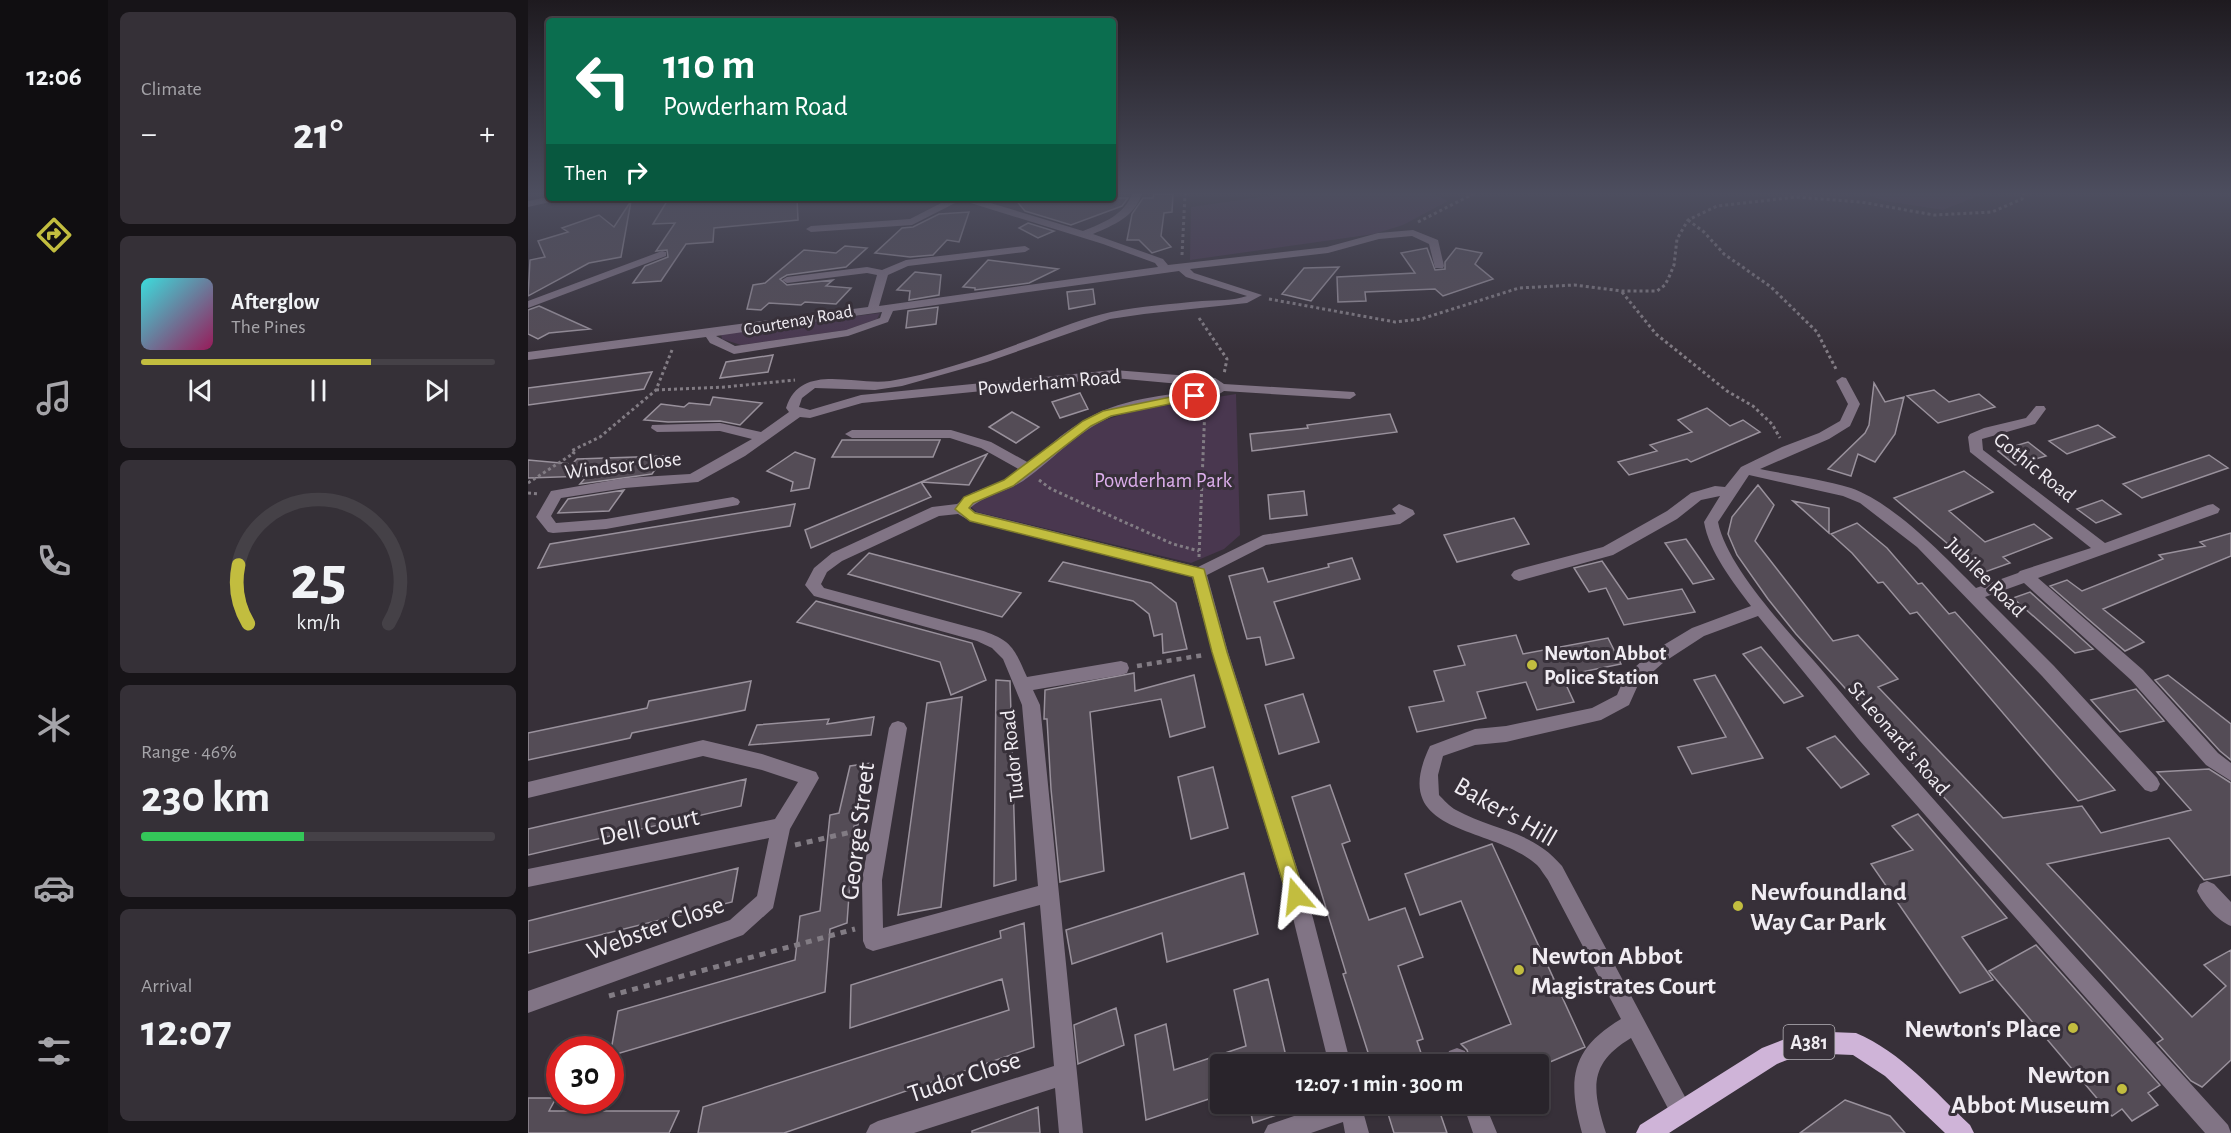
<!DOCTYPE html>
<html lang="en">
<head>
<meta charset="utf-8">
<style>
  :root { --surface:#29242b; --page:#353037; --text:#f1f3f6; --muted:#a5a4a9; --line:#454147; --accent:#c2bd3f }
  body { margin:0; font-family:"Alegreya Sans",sans-serif; background:var(--page); color:var(--text); height:100vh; display:flex; flex-direction:column; font-size:22px; white-space:nowrap }
  * { box-sizing:border-box; margin:0 }
  p { font-size:20px; color:var(--muted) }
  .icon { flex:none; width:33px; height:33px; fill:none; stroke:currentColor; stroke-width:2; stroke-linecap:round; stroke-linejoin:round }
  .map { position:relative; flex:1; overflow:hidden }
  .sheet { display:flex; flex-direction:column; gap:12px; padding:12px; background:#171418; width:420px }
  .sheet>* { flex:none }
  .guide { position:absolute; left:18px; top:18px; width:570px; height:183px; border-radius:6px; box-shadow:0 2px 4px #0004,0 0 0 2px var(--line); background:#0b6e4f; color:#fff; overflow:hidden }
  .speed { position:absolute; left:18px; top:1036px; display:flex; gap:12px; font-size:30px; font-weight:700; text-align:center }
  .speed>* { display:grid; place-content:center; width:78px; height:78px; border-radius:50%; background:var(--surface); box-shadow:0 2px 4px #0004,0 0 0 2px var(--line); line-height:1 }
  .speed .limit { border:9px solid #d22; background:#fff; color:#111 }
  .pin { position:absolute; display:grid; place-items:center; width:51px; height:51px; color:#fff; margin:-26px; border:3px solid #fff; border-radius:50%; box-shadow:0 2px 6px #0007 }
  .me { position:absolute; width:66px; margin:-33px; rotate:343deg; stroke-linejoin:round; filter:drop-shadow(0 0 4px #0008) }
  .turn { display:flex; align-items:center; gap:21px; height:126px; padding:0 18px; font-size:27px }
  .turn .icon { width:78px; height:78px; stroke-width:2.5 }
  .turn b { display:block; font-size:42px; line-height:51px }
  .then { display:flex; align-items:center; height:57px; padding:0 18px; background:#0003; gap:12px; font-size:22px }
  .big { font-size:45px; font-weight:600; line-height:1.1 }
  .sheet .card { flex:1; display:flex; flex-direction:column; justify-content:center; gap:9px; min-width:0; padding:0 21px; border-radius:9px; background:var(--page) }
  .sheet .dial { align-items:center; gap:0 }
  .dial svg { height:156px; overflow:visible; fill:none; stroke:var(--line); stroke-width:7; stroke-linecap:round; text-anchor:middle }
  .dial text { fill:var(--text); stroke:none }
  .song { display:flex; align-items:center; gap:18px }
  .cover { width:72px; height:72px; border-radius:9px; background:linear-gradient(135deg,hsl(180 70% 55%),hsl(330 70% 35%)) }
  .played { height:6px; border-radius:3px; background:linear-gradient(90deg,var(--accent) 65%,var(--line) 65%) }
  .keys { display:flex; justify-content:space-around; direction:ltr }
  .heat { display:flex; justify-content:space-between; align-items:center; font-size:33px; direction:ltr }
  .charge { height:9px; border-radius:4px; background:linear-gradient(90deg,#34c759 46%,var(--line) 0) }
  .trip { position:absolute; left:682px; top:1054px; width:339px; height:60px; border-radius:6px; background:var(--surface); box-shadow:0 2px 4px #0004,0 0 0 2px var(--line); font-weight:600; line-height:60px; text-align:center }
  main { display:flex; flex:1; min-height:0 }
  .menu { display:flex; flex-direction:column; width:108px; justify-content:space-around; align-items:center; background:#100e11; color:var(--muted) }
  .menu .icon { width:42px; height:42px }
  .menu .selected { color:var(--accent) }
  .menu b { font-size:27px; color:var(--text) }
  .map>svg:first-child { display:block }
</style>
</head>
<body>
<main>
<nav class="menu">
<b>12:06</b>
<svg class="icon selected" aria-label="directions" viewBox="0 0 24 24"><path d="M12 3l9 9-9 9-9-9zM9 14v-3h6M13 9l2 2-2 2"/></svg>
<svg class="icon" aria-label="music" viewBox="0 0 24 24"><path d="M9 18V5l10-2v13"/><circle cx="6" cy="18" r="3"/><circle cx="16" cy="16" r="3"/></svg>
<svg class="icon" aria-label="phone" viewBox="0 0 24 24"><path d="M5 4h4l2 5-3 2q2 4 5 5l2-3 5 2v4C11 20 4 13 5 4z"/></svg>
<svg class="icon" aria-label="climate" viewBox="0 0 24 24"><path d="M12 3v18M4 7l16 10M4 17L20 7"/></svg>
<svg class="icon" aria-label="car" viewBox="0 0 24 24"><path d="M5 17H2v-5l4-1 3-4h7l3 4 3 1v5h-3M9 17h6M6 11h13"/><circle cx="7" cy="17" r="2"/><circle cx="17" cy="17" r="2"/></svg>
<svg class="icon" aria-label="filters" viewBox="0 0 24 24"><path d="M4 7h16M4 17h16"/><circle cx="9" cy="7" r="2"/><circle cx="15" cy="17" r="2"/></svg>
</nav>
<section class="sheet">
<div class="card"><p>Climate</p>
<div class="heat"><a>−</a><b class="big">21°</b><a>+</a></div>
</div>
<div class="card">
<div class="song"><i class="cover"></i><div><b>Afterglow</b><p>The Pines</p></div></div>
<div class="played"></div>
<div class="keys"><svg class="icon" aria-label="previous" viewBox="0 0 24 24"><path d="M18 5L8 12l10 7zM5 5v14"/></svg><svg class="icon" aria-label="pause" viewBox="0 0 24 24"><path d="M8 5v14M16 5v14"/></svg><svg class="icon" aria-label="next" viewBox="0 0 24 24"><path d="M6 5l10 7-10 7zM19 5v14"/></svg></div>
</div>
<div class="card dial"><svg viewBox="0 0 100 80">
<path d="M14 69A42 42 0 1 1 86 69"/>
<path d="M14 69A42 42 0 0 1 9 39" stroke="#c2bd3f"/>
<text x="50" y="56" font-size="32" font-weight="700">25</text>
<text x="50" y="72" font-size="11">km/h</text>
</svg></div>
<div class="card"><p>Range · 46%</p><b class="big">230 km</b><div class="charge"></div></div>
<div class="card"><p>Arrival</p><b class="big">12:07</b></div>
</section>
<div class="map">
<svg width="1703" height="1133" viewBox="0 0 1703 1133">
  <rect width="100%" height="100%" fill="#373039"/>
  <path fill="#49374f" d="M754,194h151l15,7 -45,24 -29,9 -184,26 1,-53z
    M1338,194h117l-40,16 -58,-9z
    M352,313l-3,6 -31,11 -105,15 -19,-6 -1,-5z
    M708,394l4,141 -16,14 -33,14 -214,-51 -6,-5 6,-6 122,-79 34,-11z"/>
  <path fill="#544c56" stroke="#99919c" stroke-width="1.5" d="M626,194h19l-1,18 -8,1 -3,23 10,11 -19,6 -13,-13h-12l5,-26 11,-16h10z
    M141,198h128l1,22 -84,8 -1,14 -27,2 -25,37 -28,2 12,-17 23,-9 -1,-7 -11,1 19,-28 -22,1z
    M486,198h114l-6,8 -51,19 -46,-14z
    M103,201l-10,56 -32,6 -61,33 2,-36 15,-3 -7,-16 30,-9 -6,-4 37,-13 15,12z
    M441,212l-10,30 -12,-2 -14,15 -23,2 -35,-4 27,-25 11,-1 26,-13z
    M500,223l26,8 -16,7 -19,-10z
    M317,246l22,2 -21,19 -59,8 -7,4 7,6 46,-5 -7,6 25,2 -15,16 -31,-2 -4,3 -32,-2 -8,7 -14,-1 6,-24 12,-2 39,-33 32,3z
    M899,248l8,22 10,-1v-7l11,-14 26,5 -7,11 18,15 -50,17 -8,-7 -70,3 1,9 -28,1 -1,-25 78,-4 -14,-20z
    M460,260l70,9 -29,14 -54,7v-2l-12,-1z
    M811,267l-28,34 -29,-7 22,-26z
    M387,272l26,3 -2,20 -30,5 1,-9 -13,-1z
    M565,289l2,15 -26,5 -2,-17z
    M11,306l51,23 -41,4 -11,6 -10,-5v-24z
    M410,307l-2,17 -30,4 2,-17z
    M245,355l-5,17 -48,6 6,-16z
    M124,372l-8,17 -116,16v-17z
    M1346,383l11,19 19,-5 -9,37 -20,28 -17,-8 -7,22 -23,-7 37,-36 4,-8z
    M1406,390l15,12 30,-8 16,13 -57,16 -31,-27z
    M552,393l8,16 -28,9 -8,-16z
    M185,397l49,6 -22,22 -20,-4 -52,1 -24,-2 17,-16 23,3 5,-4 21,2z
    M1179,408l23,18 13,-6 17,12 -69,30 -4,-3 -58,16 -11,-13 39,-11 -7,-6 42,-13 -14,-12z
    M484,412l27,15 -23,16 -27,-16z
    M862,414l7,18 -145,19 -2,-17 58,-6 -1,-3z
    M1570,425l17,12 -48,17 -18,-13z
    M314,440h98l-7,17h-101z
    M1500,442l18,14 -31,9 -17,-14z
    M267,452l20,7 -6,29 -18,3 2,-9 -26,-11z
    M459,454l-18,31 -48,-3z
    M1681,455l19,13 -86,30 -19,-14z
    M136,456l-12,18 -72,10 7,-8 -59,2v-18l44,4 5,-5z
    M1436,471l29,21 -44,19 36,31 49,-18 18,14 -49,19 7,6 -28,10 -88,-75z
    M393,482l10,15 -120,51 -6,-18z
    M1230,485l16,20 -19,36 78,100 25,-6 40,44 -20,8 125,131 79,-12 19,27 90,-23 -34,-38 52,-3 22,14v92l-27,5 -35,-42 -122,26 145,153 34,-31 -22,-21 27,-15v110l-29,27 -11,-6 -34,-38 6,-4 -367,-405 -28,-35 -31,-44 -9,-21 4,-17z
    M96,490l-15,21 -51,2 10,-14z
    M776,491l3,24 -37,4 -2,-24z
    M1574,500l19,14 -25,9 -19,-14z
    M1265,501l36,7v25z
    M267,504l-5,22 -252,42 12,-24z
    M986,518l15,26 -72,18 -13,-27z
    M1329,523l30,25 31,36 4,-1 27,31 6,-2 160,178 -37,11 -161,-189 -7,2 -27,-32 -5,1 -26,-30 -21,-19z
    M1703,533v23l-128,53 41,33 -19,9 -75,-65 17,-6 15,11 81,-32 -4,-4 46,-9 -5,-4z
    M1158,539l28,40 -21,5 -28,-41z
    M341,553l152,40 -19,24 -154,-43z
    M824,558l8,21 -86,23 20,56 -28,7 -6,-28 -13,2 -18,-63 34,-8 5,14 61,-15 -1,-3z
    M1074,561l26,38 54,-10 13,23 -71,13 -18,-37 -17,4 -15,-24z
    M535,562l88,21 25,20 11,46 -24,4 -1,-19 -8,2 -5,-22 -16,-13 -84,-20z
    M1502,592l63,57 -18,4 -62,-55z
    M288,601l156,42 14,37 -35,15 -11,-33 -143,-40z
    M988,635l7,19 85,-16 13,26 -59,12 12,26 -37,8 -11,-28 -49,10 9,26 -69,14 -8,-25 35,-6 -10,-30 31,-6 -7,-19z
    M1233,647l42,49 -19,7 -41,-49z
    M606,673l1,18 59,-16 11,52 -35,10 -9,-38 -71,13 14,159 -44,11 -9,-93 -4,-70h-3l1,-29z
    M1187,675l48,83 -71,16 -14,-27 48,-10 -32,-57z
    M1640,675l63,49v36l-11,-9 -65,-71z
    M468,680l14,1 6,199 -22,6z
    M223,681l-6,29 -113,23 -2,5 -102,22v-27l119,-25 2,-7z
    M1608,689l28,32 -44,11 -29,-32z
    M775,694l16,48 -40,12 -14,-49z
    M434,697l-21,210 -43,8 29,-212z
    M346,717l-3,18 -122,10 8,-20 72,-6 -2,5z
    M1307,736l34,38 -28,14 -34,-40z
    M344,763l-14,62 -4,1 -7,97 -17,6 -5,63 -215,64 8,-45 177,-51 5,-44 20,-5 10,-96 9,-2 11,-47z
    M685,767l15,61 -37,11 -13,-62z
    M218,779l-5,27 -213,49v-26z
    M802,785l20,56 -8,3 27,76 36,-12 18,49 -25,9 25,73 -6,2 8,24h-53l-29,-91 3,-1 -54,-176z
    M1390,814l89,104 -45,19 31,43 -33,13 -89,-129 42,-14 -21,-24z
    M964,844l93,203 -42,18h-71l-5,-15 -6,-6 50,-20 -50,-123 -41,14 -15,-41z
    M210,868l-6,34 -204,51v-32z
    M716,873l14,61 -91,28 -5,-29 -90,31 -6,-34z
    M496,923l10,124 -250,86h-86l5,-26 306,-97 -7,-31 -152,49 1,-43 150,-47 -1,-7z
    M1508,945l124,140 -12,8 10,12 -26,16 -10,-12 -10,7 -123,-145z
    M740,979l20,86h-67v30l-75,25 -11,-85 31,-11 8,46 72,-24 -12,-56z
    M588,1008l8,37 -46,19 -4,-39z
    M0,1098h28l-7,13h130l-10,22h-141z
    M1317,1100l45,16 15,17h-105z
    M721,1104h51v3l-47,16z
    M857,1104h52l10,29h-53z
    M510,1107l2,26h-68v-2z"/>
  <g fill="none" stroke-linecap="round" stroke-linejoin="round">
    <path stroke="#827c84" stroke-width="3" stroke-dasharray="3 3" stroke-linecap="butt" d="M1160,220l16,12 20,22 47,33 46,45 19,37
      M890,222l55,-28
      M654,255l3,-61
      M1094,292l34,42 71,57 26,15 19,18 8,14
      M741,299l126,23 26,-3 98,-31 55,-3 48,6h35l8,-6 4,-8 5,-12 3,-26 11,-19 29,-14 79,-9 65,5 73,13 58,-3 30,-13 2,-5
      M671,318l28,41 -3,15
      M128,390l69,-3 70,-7
      M511,480l12,9 122,55 26,7
      M0,483l46,-30 -3,-2 29,-14 56,-47 16,-40
      M0,493l11,1
      M671,557l6,-151"/>
    <path stroke="#827c84" stroke-width="4.5" stroke-dasharray="5 5" stroke-linecap="butt" d="M609,666l67,-11"/>
    <path stroke="#827c84" stroke-width="5" stroke-dasharray="6 6" stroke-linecap="butt" d="M267,845l65,-15
      M81,996l246,-67"/>
    <path fill="#817485" fill-rule="evenodd" d="M604,194h10c-8,23 -28,31 -49,40l70,25 5,6 159,-18 51,-14 35,-3 25,10 6,26 -1,2h-8l-6,-24 -17,-8 -33,3 -51,14 -138,16 4,4 68,22 -15,8 -103,11 -34,5 -123,43 -85,24 -27,4 -60,-2 -13,10 -3,9 11,3 51,-15 253,-25 101,8 9,6 130,8 2,3 -6,4 -126,-8c-16,12 -78,14 -103,22 -40,13 -65,45 -98,68 -17,11 -38,14 -53,27l5,4 223,55 65,-32 133,-21 -4,-5 7,-5 14,6 2,4 -15,10 -134,21 -59,30 21,77 85,266 38,147h-22l-36,-147 -81,-266 -20,-75 -222,-56 -12,-7 -19,2 -97,45 -15,11 -6,12 3,4 156,42c32,10 34,18 47,47l94,-16 6,2 2,5 -2,5 -6,2 -88,15 7,15 43,428h-24l-4,-45 -141,45h-48l4,-8 8,-4 176,-55 -14,-161 -167,46 -7,-3 -3,-7 -1,-61 27,-152 3,-5 6,-2 6,2 3,5 -25,152 1,48 155,-42 -16,-181 -19,-46 -11,-11 -15,-7 -163,-45 -9,-11 9,-17 18,-15 100,-46 25,-3 15,-11 32,-13 16,-10 -39,-22 -31,-10h-98l-7,-4 7,-4h99l40,12 38,21c17,-14 32,-29 51,-40 38,-25 85,-28 129,-33l4,-3 -99,-9 -252,25 -52,15 -10,-1 -55,39 -47,26 -73,6 -64,10 -10,18 5,7 50,-4 127,-22 5,2 2,3 -2,3 -132,24 -53,4 -5,-1 -12,-15 15,-26 74,-13 65,-4 62,-35 -32,-8 -63,1 -6,-4 1,-3 68,-2 41,9 28,-20 -3,-4c15,-46 67,-22 104,-27 48,-8 98,-26 144,-43 25,-10 50,-20 77,-26 30,-6 60,-8 91,-11 14,-1 31,0 45,-5l-61,-19 -7,-6 -286,40 -5,11 -40,14 -114,18 -24,-11 -4,-6 -178,23v-8l340,-45 9,-32 -10,-2 -80,10 -5,-3 5,-3 80,-10 15,3 24,-10 119,-14 5,3 -5,3 -117,14 -20,9 -9,31 279,-39 -3,-4 -52,-19 -142,-44 -49,25 -101,7 -5,-3 5,-3 99,-7 41,-21h23l109,33c20,-8 41,-16 49,-37zM354,312l-2,6 -34,12 -111,16 -19,-10z
      M21,197l19,1 -40,9v-6z
      M134,251l4,1v4l-138,52v-7z
      M1314,377l4,1 14,26 -10,22 -21,13 -69,30c30,6 62,10 91,19 43,15 93,68 125,100l42,-15 2,-2 71,-23 -121,-96 -2,-15 2,-3 14,-6 42,-10 10,-12h8l2,3 -11,15 -53,15 1,11 122,93 103,-38 5,-1 7,5 -2,4 -180,65 105,92 75,83 13,10v18l-25,-16 -75,-85 -107,-97 -39,14 69,69 103,112 3,6 -3,6 -6,2 -6,-2 -103,-114 -125,-129 -57,-44 -17,-7 -94,-21 -31,47c9,46 72,111 103,147 131,156 271,305 407,456l3,8h-26l-345,-392 -102,-125 -54,20 -40,26 -26,23 -9,20 -28,15 -95,22 -31,3 -32,11 -5,19 1,20c5,5 11,12 17,15 38,21 76,20 106,56l130,244 -3,8 -8,3 -8,-3 -42,-80c-43,26 -39,51 -25,95h-24c-15,-54 -11,-84 39,-114l-73,-139c-4,-5 -7,-11 -11,-15 -45,-41 -151,-28 -107,-119l45,-17 31,-3 86,-18 25,-13 8,-19 27,-24 40,-24 59,-22c-18,-24 -42,-54 -47,-84l16,-26 -19,4 -24,19 -64,36 -94,26 -5,-2 -3,-4 3,-4 5,-2 84,-22 64,-36 24,-18 24,-7 10,1 16,-20 41,-20 37,-14 21,-12 8,-17 -12,-23z
      M175,740l59,14 54,18 3,6 -29,51 -17,79 -30,27 -215,78v-22l202,-71 27,-24 12,-58 -241,49v-18l247,-50 23,-37 -36,-12 -59,-14 -175,42v-16z
      M1679,881l7,3 17,18v24c-13,-5 -28,-22 -34,-35l3,-7z
      M929,1048l8,3 5,14h-22l-2,-6 3,-8z
      M801,1104h32l8,29h-24l-2,-11 -32,11h-47l4,-8z
      M935,1104h22l12,29h-24z"/>
    <path fill="#cfb4d8" fill-rule="evenodd" d="M1277,1031l51,2c45,19 79,59 114,92l4,8h-29l-60,-57 -32,-21 -48,-2 -28,11 -108,69h-33l4,-8 122,-77z"/>
  </g>
  <linearGradient id="sky" x2="0" y2="1"><stop stop-color="#1e1a1f"/><stop offset="0.55" stop-color="#4d4e5f"/><stop offset="1" stop-color="#4d4e5f" stop-opacity="0"/></linearGradient>
  <rect width="1703" height="352" fill="url(#sky)"/>
  <path fill="#c2bd3f" stroke="#7e7b29" stroke-width="1.5" d="M667,392l4,1v5l-88,18 -20,10 -78,60 -40,17 -4,5 6,5 229,56 23,83 78,244 -3,6 -6,2 -6,-2 -3,-6 -75,-244 -19,-75 -223,-56 -15,-12 9,-12 40,-17 79,-59 20,-10z"/>
  <g fill="#c2bd3f" stroke="#373039" stroke-width="2">
    <circle cx="1004" cy="665" r="6"/>
    <circle cx="1210" cy="906" r="6"/>
    <circle cx="991" cy="970" r="6"/>
    <circle cx="1545" cy="1028" r="6"/>
    <circle cx="1594" cy="1089" r="6"/>
  </g>
  <g text-anchor="middle" stroke-width="6" stroke-linejoin="round" paint-order="stroke">
    <g font-size="18" fill="#f0ecf2" stroke="#373039">
      <text transform="translate(270 320) rotate(-10)" y="6">Courtenay Road</text>
    </g>
    <rect fill="#373039" stroke="#b8b4ba" stroke-width="1.5" x="1255.5" y="1025" width="51" height="34" rx="4.5"/>
    <g font-size="20" font-weight="bold" fill="#f0ecf2">
      <text x="1281" y="1049">A381</text>
    </g>
    <g font-size="21" fill="#f0ecf2" stroke="#373039">
      <text transform="translate(521 382) rotate(-5)" y="7">Powderham Road</text>
      <text transform="translate(95 465) rotate(-7)" y="7">Windsor Close</text>
      <text transform="translate(1507 467) rotate(39)" y="7">Gothic Road</text>
      <text transform="translate(1458 577) rotate(45)" y="7">Jubilee Road</text>
      <text transform="translate(1371 738) rotate(49)" y="7">St Leonard's Road</text>
      <text transform="translate(484 756) rotate(-96)" y="7">Tudor Road</text>
    </g>
    <g font-size="21" fill="#dcaeeb" stroke="#373039">
      <text x="635" y="487">Powderham Park</text>
    </g>
    <g font-size="21" font-weight="bold" fill="#f0ecf2" stroke="#373039" text-anchor="start">
      <text x="1016" y="660">Newton Abbot<tspan x="1016" dy="24">Police Station</tspan></text>
    </g>
    <g font-size="26" fill="#f0ecf2" stroke="#373039">
      <text transform="translate(978 811) rotate(30)" y="9">Baker's Hill</text>
      <text transform="translate(121 826) rotate(-12)" y="9">Dell Court</text>
      <text transform="translate(329 831) rotate(-83)" y="9">George Street</text>
      <text transform="translate(127 927) rotate(-20)" y="9">Webster Close</text>
      <text transform="translate(436 1076) rotate(-18)" y="9">Tudor Close</text>
    </g>
    <g font-size="26" font-weight="bold" fill="#f0ecf2" stroke="#373039" text-anchor="start">
      <text x="1222" y="900">Newfoundland<tspan x="1222" dy="30">Way Car Park</tspan></text>
      <text x="1003" y="964">Newton Abbot<tspan x="1003" dy="30">Magistrates Court</tspan></text>
      <text x="1533" y="1037" text-anchor="end">Newton's Place</text>
      <text x="1582" y="1083" text-anchor="end">Newton<tspan x="1582" dy="30">Abbot Museum</tspan></text>
    </g>
  </g>
</svg>
<div class="speed"><div class="limit">30</div></div>
<div class="pin" style="left:667px;top:396px;background:#d93025"><svg class="icon" aria-label="arrive" viewBox="0 0 24 24"><path d="M6 21V4h12l-3 4 3 4H6"/></svg></div>
<svg class="me" style="left:768px;top:896px" viewBox="-20 -20 40 40"><path d="M0-17L14 15 0 8-14 15z" fill="#c2bd3f" stroke="#fff" stroke-width="4"/></svg>
<div class="trip">12:07 · 1 min · 300 m</div>
<div class="guide">
<div class="turn"><svg class="icon" aria-label="left" viewBox="0 0 24 24"><path d="M17 20v-9H6M10 6l-5 5 5 5"/></svg><div><b>110 m</b>Powderham Road</div></div>
<div class="then">Then<svg class="icon" aria-label="right" viewBox="0 0 24 24"><path d="M7 20v-9h11M14 6l5 5-5 5"/></svg></div>
</div>
</div>
</main>
</body>
</html>
